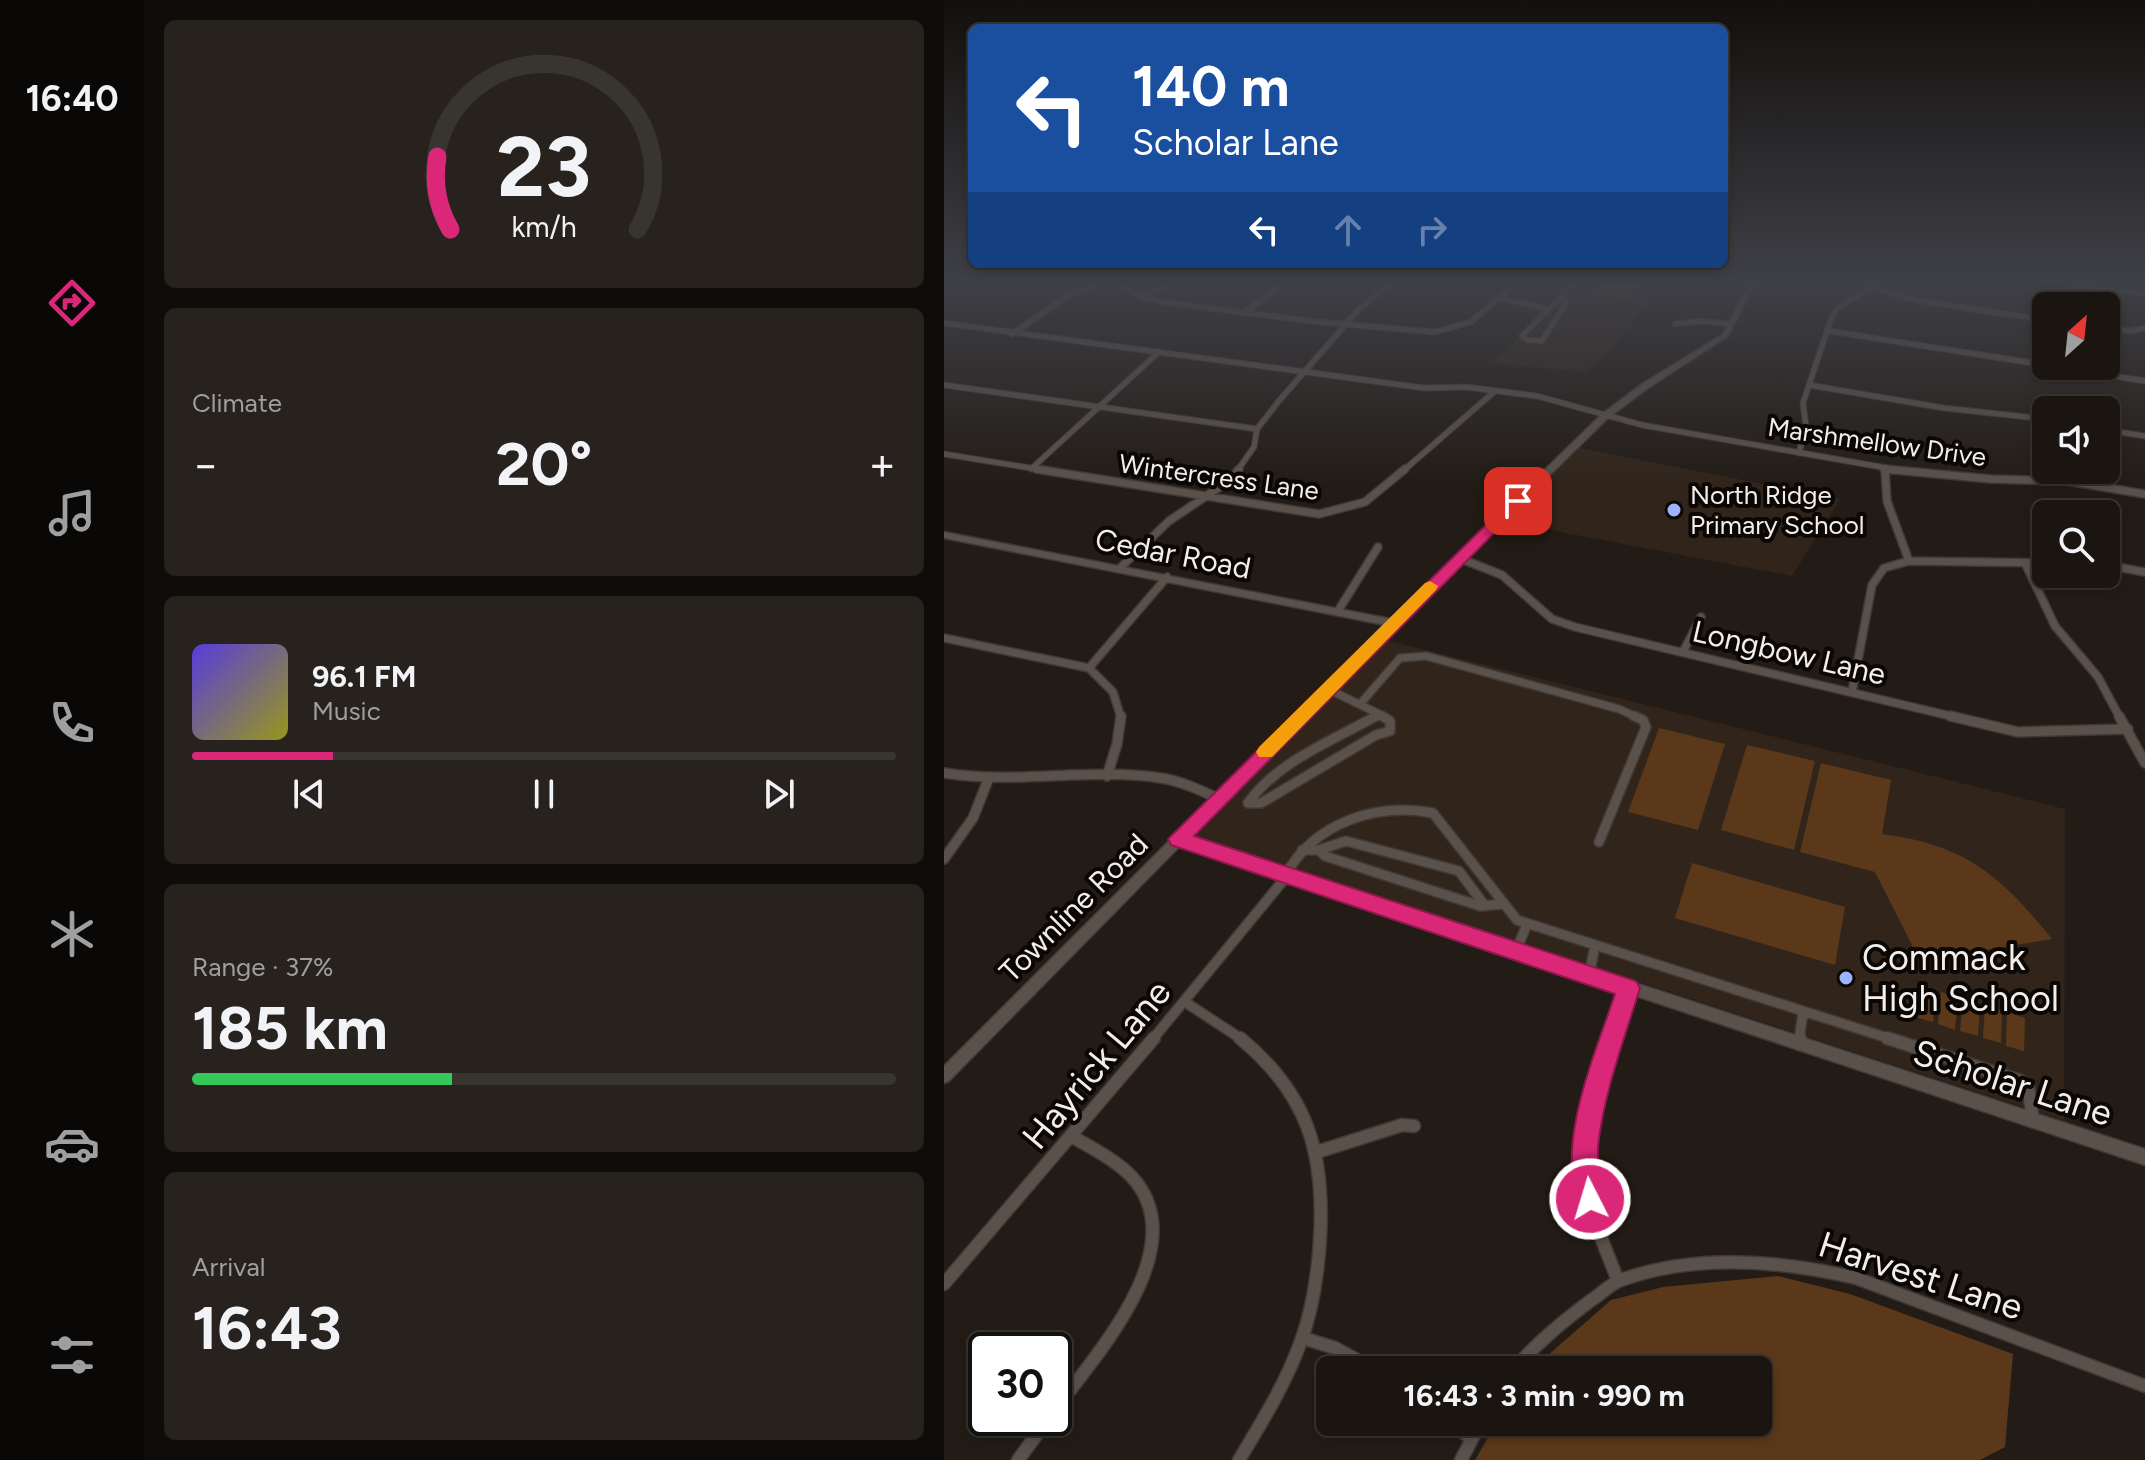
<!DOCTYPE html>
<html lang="en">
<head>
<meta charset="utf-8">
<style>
  :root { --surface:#1a1510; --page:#27221e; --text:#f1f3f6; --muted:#9f9f9f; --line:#383430; --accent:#db2777 }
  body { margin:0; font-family:Figtree,sans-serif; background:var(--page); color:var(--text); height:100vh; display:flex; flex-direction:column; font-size:30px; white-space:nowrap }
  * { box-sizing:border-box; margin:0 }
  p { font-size:26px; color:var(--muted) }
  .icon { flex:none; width:44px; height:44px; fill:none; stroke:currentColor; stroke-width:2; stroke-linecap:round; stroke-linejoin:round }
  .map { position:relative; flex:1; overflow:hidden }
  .sheet { display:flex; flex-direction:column; gap:20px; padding:20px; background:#0e0c09; width:800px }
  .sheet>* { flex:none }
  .guide { position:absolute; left:24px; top:24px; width:760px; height:244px; border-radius:12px; box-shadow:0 4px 12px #0003,0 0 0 2px var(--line); background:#1a4fa0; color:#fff; overflow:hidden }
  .needle { width:52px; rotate:27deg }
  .tools { position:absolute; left:1088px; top:292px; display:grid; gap:16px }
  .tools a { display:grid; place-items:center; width:88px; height:88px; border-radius:12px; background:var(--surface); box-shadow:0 4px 12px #0003,0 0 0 2px var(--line); font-size:40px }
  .speed { position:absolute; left:24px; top:1332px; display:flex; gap:16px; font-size:40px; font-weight:700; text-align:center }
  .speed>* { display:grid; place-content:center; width:104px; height:104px; border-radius:50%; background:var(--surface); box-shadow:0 4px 12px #0003,0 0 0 2px var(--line); line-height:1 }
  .speed .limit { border:4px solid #111; border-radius:12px; background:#fff; color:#111 }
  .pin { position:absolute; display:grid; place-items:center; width:68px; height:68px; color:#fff; margin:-34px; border-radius:16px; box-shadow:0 4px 12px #0006 }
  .me { position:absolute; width:88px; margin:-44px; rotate:355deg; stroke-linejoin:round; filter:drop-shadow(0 0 6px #0008) }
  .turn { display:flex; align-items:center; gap:28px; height:168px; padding:0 32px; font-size:36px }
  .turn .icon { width:104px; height:104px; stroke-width:2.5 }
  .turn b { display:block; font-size:56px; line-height:68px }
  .lanes { display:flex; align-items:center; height:76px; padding:0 32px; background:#0003; justify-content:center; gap:40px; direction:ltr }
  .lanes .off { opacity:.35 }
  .big { font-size:60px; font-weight:700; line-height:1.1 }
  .sheet .tile { flex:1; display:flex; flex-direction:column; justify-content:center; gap:12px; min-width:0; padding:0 28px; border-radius:12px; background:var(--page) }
  .sheet .dial { align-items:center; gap:0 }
  .dial svg { height:208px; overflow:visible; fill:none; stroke:var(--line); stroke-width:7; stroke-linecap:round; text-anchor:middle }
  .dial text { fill:var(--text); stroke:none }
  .song { display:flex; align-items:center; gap:24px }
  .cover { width:96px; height:96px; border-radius:12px; background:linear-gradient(135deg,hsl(250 70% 55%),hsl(60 70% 35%)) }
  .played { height:8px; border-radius:4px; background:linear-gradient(90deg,var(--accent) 20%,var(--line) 20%) }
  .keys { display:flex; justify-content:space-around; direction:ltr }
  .heat { display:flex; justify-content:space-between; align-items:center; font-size:44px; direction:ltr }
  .charge { height:12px; border-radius:6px; background:linear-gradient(90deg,#34c759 37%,var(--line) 0) }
  .trip { position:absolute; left:372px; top:1356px; width:456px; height:80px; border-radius:12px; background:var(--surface); box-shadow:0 4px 12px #0003,0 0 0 2px var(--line); font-weight:700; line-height:80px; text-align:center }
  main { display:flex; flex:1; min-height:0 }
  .menu { display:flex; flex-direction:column; width:144px; justify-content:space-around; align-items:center; background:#0a0806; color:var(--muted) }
  .menu .icon { width:56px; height:56px }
  .menu .active { color:var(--accent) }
  .menu b { font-size:36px; color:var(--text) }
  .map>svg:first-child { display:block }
</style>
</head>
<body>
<main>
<nav class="menu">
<b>16:40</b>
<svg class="icon active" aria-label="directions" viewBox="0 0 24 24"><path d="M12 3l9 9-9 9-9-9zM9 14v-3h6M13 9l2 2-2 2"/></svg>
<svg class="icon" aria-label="music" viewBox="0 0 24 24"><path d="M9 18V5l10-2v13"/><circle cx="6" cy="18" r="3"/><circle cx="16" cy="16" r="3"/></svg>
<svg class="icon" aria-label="phone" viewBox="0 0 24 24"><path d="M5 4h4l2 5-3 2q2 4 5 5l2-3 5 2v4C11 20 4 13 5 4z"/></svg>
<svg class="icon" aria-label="climate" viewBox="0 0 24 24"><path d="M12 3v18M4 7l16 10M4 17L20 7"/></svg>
<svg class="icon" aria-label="car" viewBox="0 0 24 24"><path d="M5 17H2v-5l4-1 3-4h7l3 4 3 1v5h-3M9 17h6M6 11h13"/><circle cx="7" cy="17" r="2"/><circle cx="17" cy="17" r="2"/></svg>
<svg class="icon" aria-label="filters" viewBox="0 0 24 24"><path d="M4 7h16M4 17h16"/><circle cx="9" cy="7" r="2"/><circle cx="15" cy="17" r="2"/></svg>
</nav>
<section class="sheet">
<div class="tile dial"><svg viewBox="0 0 100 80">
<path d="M14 69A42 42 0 1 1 86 69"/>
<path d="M14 69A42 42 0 0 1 9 41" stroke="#db2777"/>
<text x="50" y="56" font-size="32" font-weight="700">23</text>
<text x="50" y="72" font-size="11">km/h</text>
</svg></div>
<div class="tile"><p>Climate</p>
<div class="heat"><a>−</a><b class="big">20°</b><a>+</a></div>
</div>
<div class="tile">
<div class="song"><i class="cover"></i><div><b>96.1 FM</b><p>Music</p></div></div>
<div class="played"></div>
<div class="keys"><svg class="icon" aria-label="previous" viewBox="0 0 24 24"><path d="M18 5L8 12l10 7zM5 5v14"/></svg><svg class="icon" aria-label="pause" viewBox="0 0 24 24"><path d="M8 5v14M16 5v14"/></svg><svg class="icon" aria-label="next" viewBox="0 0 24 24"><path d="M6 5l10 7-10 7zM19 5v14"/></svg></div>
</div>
<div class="tile"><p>Range · 37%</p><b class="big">185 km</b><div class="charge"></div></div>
<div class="tile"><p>Arrival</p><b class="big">16:43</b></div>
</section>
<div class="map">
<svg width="1201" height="1460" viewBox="0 0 1201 1460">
  <rect width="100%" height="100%" fill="#231c16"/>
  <path fill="#31251b" d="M628,280h91l-41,57 -35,35 -100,-9 21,-14z
    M634,448h1l261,51 -48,77 -289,-55z
    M441,640l680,169 -1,311 -873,-284z"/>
  <path fill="#5b3819" d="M659,280h42l-17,19 -36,-7z
    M715,728l66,16 -27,86 -70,-18z
    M803,745l68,16 -21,89 -73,-20z
    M877,763l70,17 -9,54c84,11 118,41 170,105l-127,21 -7,-3 -43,-85 -75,-20z
    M748,863l153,44 -10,58 -160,-47z
    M975,986l17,5 -3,31 -18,-5z
    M997,992l17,5 -3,33 -17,-6z
    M1019,999l17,5 -2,32 -18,-5z
    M1041,1005l17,6 -1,32 -18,-5z
    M1063,1012l18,6 -1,33 -18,-5z
    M834,1276l72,18 163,60 -8,93 -25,13h-505l22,-38h261v-52h-227l80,-70 52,-13z"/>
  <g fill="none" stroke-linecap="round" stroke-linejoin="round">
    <g stroke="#3f3936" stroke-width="7">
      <path id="street-far3" d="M1102,280l99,14
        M928,287l43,13 131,20
        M198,297l38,-17
        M555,298l45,10
        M616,298l6,5 -24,38 -15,-1 -5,-4z
        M616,298l16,-18
        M300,313l44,-33
        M0,323l480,65 42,-1 71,9 105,29 262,46
        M731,324l26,-3 30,3
        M1162,329l26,2 13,-3
        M885,331l217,34
        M68,334l54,-37 41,-17 35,17 21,5 156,20 116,10 36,-10 49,-42
        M1107,366l94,15
        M0,385l313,44
        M865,385l135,23 102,11
        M1162,430l39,6
        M855,453l7,-26 -3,-24 28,-84 6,-10 44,-29
        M0,454l105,17
        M87,469l128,-117
        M293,471l17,-24 3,-18 21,-27 81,-93 37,-29
        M459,471l92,-80"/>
    </g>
    <g stroke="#3f3936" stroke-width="10">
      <path id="street-far2" d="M92,469l283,45 46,-12 40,-33
        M940,469l107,10 76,2 78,13
        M941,469l2,32 22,60
        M515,558l43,17 50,44 23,8 384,91
        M1081,563l30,63 43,51 22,41
        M1162,565l39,7
        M176,568l49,-47 61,-41 9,-11
        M394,611l40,-64
        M0,638l145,30 24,24 8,26
        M739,652l18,-35
        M145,668l78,-91
        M384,689l51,25
        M908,692l20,-107 12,-17 25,-7 137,2
        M417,703l39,-45 26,-2 193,53 19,9
        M435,714l6,4
        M428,718l7,-4"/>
    </g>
    <g stroke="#3f3936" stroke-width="12">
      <path id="street-far1" d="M432,716c-44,25 -98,45 -128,87h13l115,-68 14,-4v-10l-8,-5
        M1006,716l68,16 110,-3
        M1175,716l26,47
        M0,773c72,12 145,-6 217,5 20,3 39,12 58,21
        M163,776l10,-32 4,-28
        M655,842l47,-115 -3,-7 -9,-4
        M358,850h17l27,-9 113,30 26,35
        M375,850l6,6 155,50 23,-2
        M0,859l29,-41 15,-38
        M341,876c29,-53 90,-74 148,-63l84,107 377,120
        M572,951l11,-27
        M645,975l6,-29
        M241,1002l58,38
        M208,1040l135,-164
        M667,1040l17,-52
        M855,1040l4,-27"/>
    </g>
    <g stroke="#3f3936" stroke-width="15">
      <path id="street" d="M667,1038c-17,52 -31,105 -21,160 5,29 18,56 28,83
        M943,1038l134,43 7,5 5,34
        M855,1044l1,-6
        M373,1152l85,-27 12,1
        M0,1284l210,-246
        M359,1338l32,10 41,22
        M569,1370c25,-28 48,-47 77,-69 10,-6 20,-17 31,-21 75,-27 158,-20 235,-2l289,108
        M110,1411c41,-55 136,-158 83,-228 -16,-21 -44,-34 -66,-47
        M505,1422l23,17
        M74,1460l31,-42
        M295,1460c23,-38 47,-77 62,-119 12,-33 17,-68 19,-102 5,-86 -12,-145 -80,-201
        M517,1460l20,-38"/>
    </g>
    <g stroke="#3f3936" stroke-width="3">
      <path id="secondary" d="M807,280h6l-29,56 -80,52 -40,30 -211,207 -209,212 957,312v16l-964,-320 -232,236 -5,2v-17l441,-441 -441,-87v-6l447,87 211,-205 40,-30 81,-50z"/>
    </g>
    <use href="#street-far3" stroke="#5a514b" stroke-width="5"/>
    <use href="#street-far2" stroke="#5a514b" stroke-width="7"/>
    <use href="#street-far1" stroke="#5a514b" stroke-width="9"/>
    <use href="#street" stroke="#5a514b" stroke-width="12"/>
    <use href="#secondary" fill="#5a514b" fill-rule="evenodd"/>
  </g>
  <linearGradient id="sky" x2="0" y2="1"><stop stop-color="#130f0c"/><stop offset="0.58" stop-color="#3f4047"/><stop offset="1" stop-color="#3f4047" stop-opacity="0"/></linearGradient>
  <rect width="1201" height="485" fill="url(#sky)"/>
  <path fill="#db2777" stroke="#8e194d" stroke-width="2" d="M574,497l5,1v6l-329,332 442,145 4,7c-16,52 -36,104 -42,158 -2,21 9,42 1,62l-9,4 -10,-4c-26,-63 15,-153 35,-214l-444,-149 -3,-6 345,-341z"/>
  <path fill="#f59e0b" d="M486,581l8,5 -2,4 -164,167h-13l-3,-5 3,-5 166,-164z"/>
  <g fill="#9cb4fd" stroke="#0a0705" stroke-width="3">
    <circle cx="730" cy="510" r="8"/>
    <circle cx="902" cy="978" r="8"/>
  </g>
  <g text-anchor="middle" stroke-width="8" stroke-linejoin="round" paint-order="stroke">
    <g font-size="26" fill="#f3eeea" stroke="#0a0705">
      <text transform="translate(933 442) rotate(8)" y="9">Marshmellow Drive</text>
      <text transform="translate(275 477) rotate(8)" y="9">Wintercress Lane</text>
    </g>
    <g font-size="26" fill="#f3eeea" stroke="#0a0705" text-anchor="start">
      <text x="746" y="504">North Ridge<tspan x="746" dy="30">Primary School</tspan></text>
    </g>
    <g font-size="30" fill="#f3eeea" stroke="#0a0705">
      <text transform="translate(229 554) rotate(11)" y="10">Cedar Road</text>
      <text transform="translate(845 653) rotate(13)" y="10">Longbow Lane</text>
      <text transform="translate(130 908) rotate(-45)" y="10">Townline Road</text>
    </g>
    <g font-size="36" fill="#f3eeea" stroke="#0a0705" text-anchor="start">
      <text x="918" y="970">Commack<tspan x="918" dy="41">High School</tspan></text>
    </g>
    <g font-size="36" fill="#f3eeea" stroke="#0a0705">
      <text transform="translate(152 1064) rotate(-50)" y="13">Hayrick Lane</text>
      <text transform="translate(1069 1082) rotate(18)" y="13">Scholar Lane</text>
      <text transform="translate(977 1275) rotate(18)" y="13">Harvest Lane</text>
    </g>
  </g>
</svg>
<div class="tools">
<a><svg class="needle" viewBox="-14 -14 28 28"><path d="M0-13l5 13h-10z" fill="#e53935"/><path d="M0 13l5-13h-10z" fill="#9f9f9f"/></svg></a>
<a><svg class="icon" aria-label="sound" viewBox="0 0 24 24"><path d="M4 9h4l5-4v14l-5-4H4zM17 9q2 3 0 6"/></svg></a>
<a><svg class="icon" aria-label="search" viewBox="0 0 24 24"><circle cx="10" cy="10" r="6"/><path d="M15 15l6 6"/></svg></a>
</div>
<div class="speed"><div class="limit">30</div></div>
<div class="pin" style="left:574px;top:501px;background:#d93025"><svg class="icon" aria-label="arrive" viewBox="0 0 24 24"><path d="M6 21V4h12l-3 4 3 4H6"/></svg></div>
<svg class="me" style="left:646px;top:1199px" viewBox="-20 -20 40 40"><circle r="17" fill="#db2777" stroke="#fff" stroke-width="3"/><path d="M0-11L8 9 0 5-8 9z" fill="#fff"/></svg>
<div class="trip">16:43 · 3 min · 990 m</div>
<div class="guide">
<div class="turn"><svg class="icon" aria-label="left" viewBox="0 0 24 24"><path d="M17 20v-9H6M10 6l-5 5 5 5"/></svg><div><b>140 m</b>Scholar Lane</div></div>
<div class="lanes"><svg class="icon" aria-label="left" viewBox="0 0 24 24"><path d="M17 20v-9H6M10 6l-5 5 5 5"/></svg><svg class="icon off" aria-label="ahead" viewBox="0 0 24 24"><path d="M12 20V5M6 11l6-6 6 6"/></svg><svg class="icon off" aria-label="right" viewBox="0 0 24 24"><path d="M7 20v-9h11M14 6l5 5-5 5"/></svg></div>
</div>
</div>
</main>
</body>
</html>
